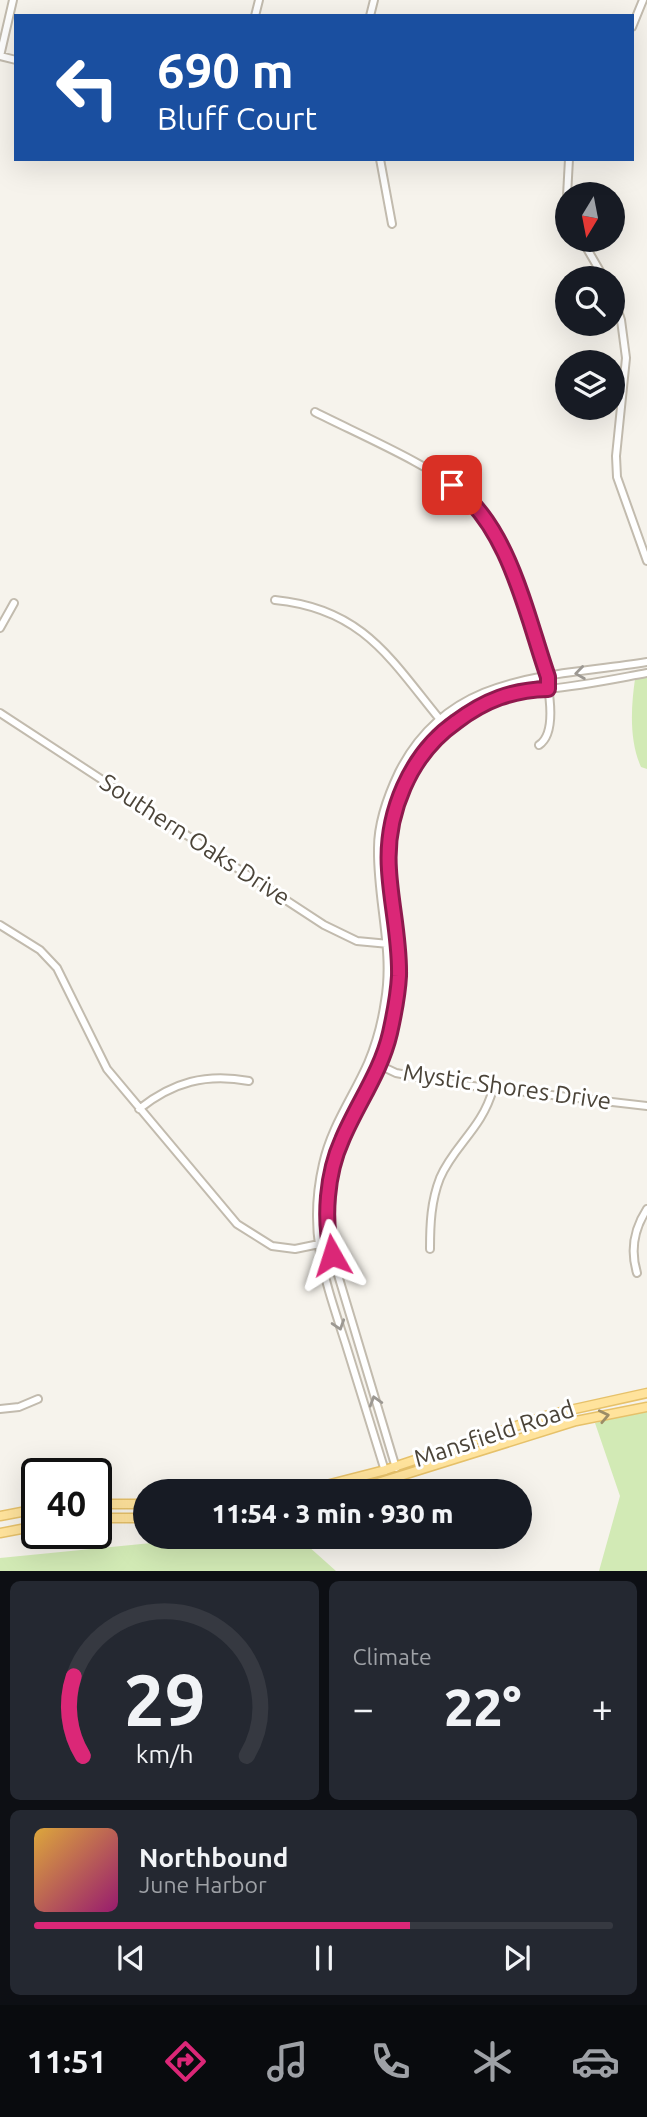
<!DOCTYPE html>
<html lang="en">
<head>
<meta charset="utf-8">
<style>
  :root { --surface:#171b24; --page:#242831; --text:#f1f3f6; --muted:#9ea1a6; --line:#363941; --accent:#db2777 }
  body { margin:0; font-family:Ubuntu,sans-serif; background:var(--page); color:var(--text); height:100vh; display:flex; flex-direction:column; font-size:26px; white-space:nowrap }
  * { box-sizing:border-box; margin:0 }
  p { font-size:23px; color:var(--muted) }
  .icon { flex:none; width:38px; height:38px; fill:none; stroke:currentColor; stroke-width:2; stroke-linecap:round; stroke-linejoin:round }
  .map { position:relative; height:1571px; overflow:hidden }
  .sheet { display:flex; flex-direction:column; gap:10px; padding:10px; background:#0d0f14; flex:1 }
  .sheet>* { flex:none }
  .guide { position:absolute; left:14px; top:14px; width:620px; height:147px; border-radius:0px; box-shadow:0 7px 28px #0002; background:#1a4fa0; color:#fff; overflow:hidden }
  .needle { width:46px; rotate:190deg }
  .tools { position:absolute; left:555px; top:182px; display:grid; gap:14px }
  .tools a { display:grid; place-items:center; width:70px; height:70px; border-radius:50%; background:var(--surface); box-shadow:0 7px 28px #0002; font-size:35px }
  .speed { position:absolute; left:21px; top:1458px; display:flex; gap:14px; font-size:35px; font-weight:700; text-align:center }
  .speed>* { display:grid; place-content:center; width:91px; height:91px; border-radius:50%; background:var(--surface); box-shadow:0 7px 28px #0002; line-height:1 }
  .speed .limit { border:4px solid #111; border-radius:10px; background:#fff; color:#111 }
  .pin { position:absolute; display:grid; place-items:center; width:60px; height:60px; color:#fff; margin:-30px; border-radius:14px; box-shadow:0 4px 10px #0006 }
  .me { position:absolute; width:77px; margin:-38px; rotate:354deg; stroke-linejoin:round; filter:drop-shadow(0 0 5px #0008) }
  .turn { display:flex; align-items:center; gap:24px; height:147px; padding:0 28px; font-size:32px }
  .turn .icon { width:91px; height:91px; stroke-width:2.5 }
  .turn b { display:block; font-size:49px; line-height:60px }
  .big { font-size:52px; font-weight:800; line-height:1.1 }
  .sheet .widget { flex:1; display:flex; flex-direction:column; justify-content:center; gap:10px; min-width:0; padding:0 24px; border-radius:10px; background:var(--page) }
  .sheet .dial { align-items:center; gap:0 }
  .dial svg { height:182px; overflow:visible; fill:none; stroke:var(--line); stroke-width:7; stroke-linecap:round; text-anchor:middle }
  .dial text { fill:var(--text); stroke:none }
  .song { display:flex; align-items:center; gap:21px }
  .cover { width:84px; height:84px; border-radius:10px; background:linear-gradient(135deg,hsl(40 70% 55%),hsl(320 70% 35%)) }
  .played { height:7px; border-radius:4px; background:linear-gradient(90deg,var(--accent) 65%,var(--line) 65%) }
  .keys { display:flex; justify-content:space-around; direction:ltr }
  .heat { display:flex; justify-content:space-between; align-items:center; font-size:38px; direction:ltr }
  .sheet .tiles { flex:1; display:grid; gap:10px; grid-template-columns:1fr 1fr }
  .widget:last-child { grid-column:span 2 }
  .trip { position:absolute; left:133px; top:1479px; width:399px; height:70px; border-radius:35px; background:var(--surface); box-shadow:0 7px 28px #0002; font-weight:800; line-height:70px; text-align:center }
  .dock { display:flex; height:112px; justify-content:space-around; align-items:center; background:#090b0e; color:var(--muted) }
  .dock .icon { width:49px; height:49px }
  .dock .selected { color:var(--accent) }
  .dock b { font-size:32px; color:var(--text) }
  .map>svg:first-child { display:block }
</style>
</head>
<body>
<div class="map">
<svg width="647" height="1571" viewBox="0 0 647 1571">
  <rect width="100%" height="100%" fill="#f6f3ec"/>
  <path fill="#d2eab5" d="M647,677v92l-6,-2c-12,-27 -10,-60 -6,-88z
    M647,1409v162h-48l21,-75 -25,-73z
    M298,1537l38,34h-336v-13l212,-21z"/>
  <g fill="none" stroke-linecap="round" stroke-linejoin="round">
    <g stroke="#c2bbae" stroke-width="10">
      <path id="minor" d="M255,16l4,-16
        M370,16l4,-16
        M632,27l11,-27
        M0,56l13,-56
        M0,56l16,4
        M380,159l12,65
        M567,196l2,-37
        M582,240l22,38
        M612,292l9,28 5,38 -10,98 1,21 30,84
        M315,412c43,22 119,54 153,85 31,29 112,221 71,248
        M275,600c92,9 118,64 172,128
        M0,628l14,-25
        M0,713l324,212 33,16 32,3
        M0,925l40,25 17,18 50,101 130,155 35,22 23,3 34,-7
        M377,1064l19,9 59,11 192,22
        M139,1109c34,-27 67,-36 110,-28
        M430,1249c0,-25 1,-48 10,-71 14,-33 42,-49 53,-89
        M637,1273c-7,-23 -3,-44 10,-64
        M0,1409l19,-2 19,-8
        M396,1468l-64,-213c-21,-94 33,-136 56,-216 17,-58 5,-110 1,-168 -6,-80 50,-167 132,-181 9,-2 18,0 26,-1 34,-3 67,-10 100,-16
        M385,1471c-13,-42 -26,-84 -39,-126 -21,-65 -39,-112 -23,-181 8,-37 30,-67 45,-101 8,-19 14,-41 17,-62 9,-51 -8,-101 -7,-153 0,-25 10,-53 21,-76 51,-101 150,-94 248,-110"/>
    </g>
    <g stroke="#e6c16a" stroke-width="11">
      <path id="major" d="M303,1491l82,-21 167,-56 95,-21
        M352,1491l224,-70 71,-14
        M96,1504h49
        M0,1516l37,-7
        M96,1518h49
        M0,1533l37,-7"/>
    </g>
    <use href="#minor" stroke="#fff" stroke-width="6"/>
    <use href="#major" stroke="#ffe39c" stroke-width="8"/>
  </g>
  <defs><path id="oneway-chevron" d="M-2-3.5L2.5 0L-2 3.5" fill="none" stroke-width="1.6" stroke-linecap="round" stroke-linejoin="round" transform="scale(1.75)"/></defs>
  <g stroke="#9c9892">
    <use href="#oneway-chevron" transform="translate(580 673) rotate(172)"/>
    <use href="#oneway-chevron" transform="translate(339 1325) rotate(72)"/>
    <use href="#oneway-chevron" transform="translate(375 1401) rotate(-107)"/>
  </g>
  <use stroke="#9c8c66" href="#oneway-chevron" transform="translate(604 1416) rotate(-12)"/>
  <g fill="none" stroke-linecap="round" stroke-linejoin="round">
    <g stroke="#8e194d" stroke-width="18">
      <path id="route" d="M332,1255c-9,-36 -5,-82 10,-115 15,-36 39,-68 48,-107 4,-18 8,-38 9,-57 1,-36 -8,-71 -10,-106 -4,-56 21,-116 67,-148 29,-22 56,-32 92,-33v-12c-22,-63 -39,-152 -96,-192"/>
    </g>
    <use href="#route" stroke="#db2777" stroke-width="12"/>
  </g>
  <g text-anchor="middle" stroke-width="6" stroke-linejoin="round" paint-order="stroke">
    <g font-size="24" fill="#4b4439" stroke="#fff">
      <text transform="translate(195 840) rotate(33)" y="8">Southern Oaks Drive</text>
      <text transform="translate(507 1087) rotate(8)" y="8">Mystic Shores Drive</text>
      <text transform="translate(494 1434) rotate(-18)" y="8">Mansfield Road</text>
    </g>
  </g>
</svg>
<div class="tools">
<a><svg class="needle" viewBox="-14 -14 28 28"><path d="M0-13l5 13h-10z" fill="#e53935"/><path d="M0 13l5-13h-10z" fill="#9ea1a6"/></svg></a>
<a><svg class="icon" aria-label="search" viewBox="0 0 24 24"><circle cx="10" cy="10" r="6"/><path d="M15 15l6 6"/></svg></a>
<a><svg class="icon" aria-label="layers" viewBox="0 0 24 24"><path d="M12 4l9 5-9 5-9-5zM3 14l9 5 9-5"/></svg></a>
</div>
<div class="speed"><div class="limit">40</div></div>
<div class="pin" style="left:452px;top:485px;background:#d93025"><svg class="icon" aria-label="arrive" viewBox="0 0 24 24"><path d="M6 21V4h12l-3 4 3 4H6"/></svg></div>
<svg class="me" style="left:332px;top:1255px" viewBox="-20 -20 40 40"><path d="M0-17L14 15 0 8-14 15z" fill="#db2777" stroke="#fff" stroke-width="4"/></svg>
<div class="trip">11:54 · 3 min · 930 m</div>
<div class="guide">
<div class="turn"><svg class="icon" aria-label="left" viewBox="0 0 24 24"><path d="M17 20v-9H6M10 6l-5 5 5 5"/></svg><div><b>690 m</b>Bluff Court</div></div>
</div>
</div>
<section class="sheet">
<div class="tiles">
<div class="widget dial"><svg viewBox="0 0 100 80">
<path d="M14 69A42 42 0 1 1 86 69"/>
<path d="M14 69A42 42 0 0 1 10 34" stroke="#db2777"/>
<text x="50" y="56" font-size="32" font-weight="700">29</text>
<text x="50" y="72" font-size="11">km/h</text>
</svg></div>
<div class="widget"><p>Climate</p>
<div class="heat"><a>−</a><b class="big">22°</b><a>+</a></div>
</div>
<div class="widget">
<div class="song"><i class="cover"></i><div><b>Northbound</b><p>June Harbor</p></div></div>
<div class="played"></div>
<div class="keys"><svg class="icon" aria-label="previous" viewBox="0 0 24 24"><path d="M18 5L8 12l10 7zM5 5v14"/></svg><svg class="icon" aria-label="pause" viewBox="0 0 24 24"><path d="M8 5v14M16 5v14"/></svg><svg class="icon" aria-label="next" viewBox="0 0 24 24"><path d="M6 5l10 7-10 7zM19 5v14"/></svg></div>
</div>
</div>
</section>
<nav class="dock">
<b>11:51</b>
<svg class="icon selected" aria-label="directions" viewBox="0 0 24 24"><path d="M12 3l9 9-9 9-9-9zM9 14v-3h6M13 9l2 2-2 2"/></svg>
<svg class="icon" aria-label="music" viewBox="0 0 24 24"><path d="M9 18V5l10-2v13"/><circle cx="6" cy="18" r="3"/><circle cx="16" cy="16" r="3"/></svg>
<svg class="icon" aria-label="phone" viewBox="0 0 24 24"><path d="M5 4h4l2 5-3 2q2 4 5 5l2-3 5 2v4C11 20 4 13 5 4z"/></svg>
<svg class="icon" aria-label="climate" viewBox="0 0 24 24"><path d="M12 3v18M4 7l16 10M4 17L20 7"/></svg>
<svg class="icon" aria-label="car" viewBox="0 0 24 24"><path d="M5 17H2v-5l4-1 3-4h7l3 4 3 1v5h-3M9 17h6M6 11h13"/><circle cx="7" cy="17" r="2"/><circle cx="17" cy="17" r="2"/></svg>
</nav>
</body>
</html>
